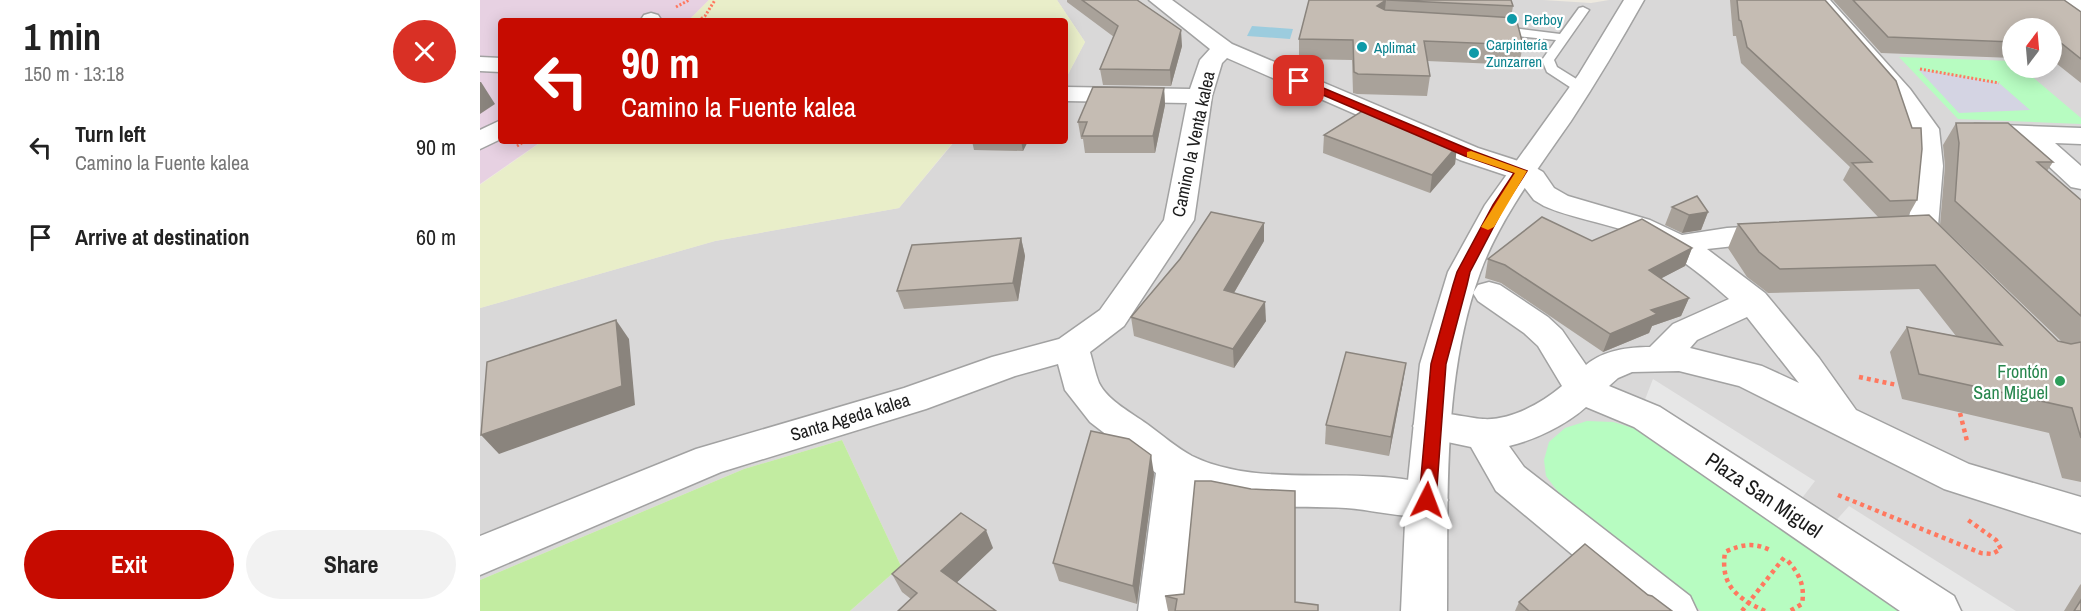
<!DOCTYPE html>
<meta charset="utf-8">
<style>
:root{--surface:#fff;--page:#f2f2f2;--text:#222;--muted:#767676;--accent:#c60b00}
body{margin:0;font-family:"Archivo Narrow",sans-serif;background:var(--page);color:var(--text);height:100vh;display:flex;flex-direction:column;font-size:22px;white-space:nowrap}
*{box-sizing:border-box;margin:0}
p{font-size:20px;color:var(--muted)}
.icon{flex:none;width:33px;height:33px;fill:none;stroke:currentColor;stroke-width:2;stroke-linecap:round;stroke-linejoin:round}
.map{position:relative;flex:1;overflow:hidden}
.panel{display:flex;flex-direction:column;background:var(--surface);width:480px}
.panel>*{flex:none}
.banner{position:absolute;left:18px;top:18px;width:570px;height:126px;border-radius:6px;box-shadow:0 3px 15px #0003;background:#c60b00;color:#fff;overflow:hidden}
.needle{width:39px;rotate:16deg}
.tools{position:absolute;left:1522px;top:18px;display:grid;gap:12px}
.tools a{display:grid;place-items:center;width:60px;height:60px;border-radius:50%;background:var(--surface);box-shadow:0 3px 15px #0003;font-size:30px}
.pin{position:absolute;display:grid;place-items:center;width:51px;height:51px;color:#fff;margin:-26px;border-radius:12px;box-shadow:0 3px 9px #0006}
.me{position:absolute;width:66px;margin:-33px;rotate:3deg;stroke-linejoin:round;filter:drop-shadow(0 0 4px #0008)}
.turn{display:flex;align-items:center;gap:21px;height:126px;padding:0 24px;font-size:27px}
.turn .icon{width:78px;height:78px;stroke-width:2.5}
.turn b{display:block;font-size:42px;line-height:51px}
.round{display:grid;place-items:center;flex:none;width:63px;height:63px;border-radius:32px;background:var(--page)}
.summary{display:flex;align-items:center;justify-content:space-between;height:102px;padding:0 24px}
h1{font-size:36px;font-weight:800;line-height:45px}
.action{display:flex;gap:12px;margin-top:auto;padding:12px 24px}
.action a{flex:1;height:69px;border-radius:36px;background:var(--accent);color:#fff;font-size:24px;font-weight:800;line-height:69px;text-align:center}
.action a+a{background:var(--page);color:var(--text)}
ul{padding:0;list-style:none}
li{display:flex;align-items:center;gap:18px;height:90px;padding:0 24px}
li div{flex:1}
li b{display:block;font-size:22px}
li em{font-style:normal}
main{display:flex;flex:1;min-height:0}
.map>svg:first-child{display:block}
.residential{fill:#d9d8d8;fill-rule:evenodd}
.industrial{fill:#e7d1e2}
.farmland{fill:#e9eec9}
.grass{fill:#c2eca1}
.park{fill:#b7fcc1}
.parking{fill:#e7e7e7}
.plaza{fill:#d4d4e3}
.water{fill:#9cccde}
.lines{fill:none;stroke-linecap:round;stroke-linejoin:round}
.service-casing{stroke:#a2a2a2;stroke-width:3}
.minor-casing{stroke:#a2a2a2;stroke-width:3}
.tertiary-casing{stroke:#a2a2a2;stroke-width:3}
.path-far1{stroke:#ff785f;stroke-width:3;stroke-dasharray:2 2;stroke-linecap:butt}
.path{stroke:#ff785f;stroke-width:4.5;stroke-dasharray:4 4;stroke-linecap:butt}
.service{fill:#fff;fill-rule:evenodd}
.minor{fill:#fff;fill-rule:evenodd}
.tertiary{fill:#fff;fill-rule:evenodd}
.wall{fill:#a9a29a}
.shaded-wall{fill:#8a847d}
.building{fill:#c5bcb3;stroke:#8a847d;stroke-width:1.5}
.route{fill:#c60b00;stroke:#810700;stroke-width:1.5}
.slow{fill:#f59e0b}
.culture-dot{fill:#0f9aa8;stroke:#fff;stroke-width:2}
.leisure-dot{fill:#2e9e5b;stroke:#fff;stroke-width:2}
.labels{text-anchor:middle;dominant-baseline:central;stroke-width:4.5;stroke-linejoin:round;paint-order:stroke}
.far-culture-label{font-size:15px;fill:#0d838f;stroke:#fff;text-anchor:start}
.street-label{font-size:18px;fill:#1b1b1b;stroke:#fff}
.leisure-label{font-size:18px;fill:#27864d;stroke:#fff;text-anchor:end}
.near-street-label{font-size:21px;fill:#1b1b1b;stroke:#fff}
</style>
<main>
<section class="panel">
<div class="summary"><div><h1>1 min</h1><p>150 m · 13:18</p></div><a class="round" style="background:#d93025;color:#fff"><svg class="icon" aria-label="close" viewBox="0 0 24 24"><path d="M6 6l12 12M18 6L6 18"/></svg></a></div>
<ul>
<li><svg class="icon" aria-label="left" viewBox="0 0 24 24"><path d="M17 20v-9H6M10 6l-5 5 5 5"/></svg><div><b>Turn left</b><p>Camino la Fuente kalea</p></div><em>90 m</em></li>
<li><svg class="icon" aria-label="arrive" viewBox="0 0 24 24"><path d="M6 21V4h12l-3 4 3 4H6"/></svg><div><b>Arrive at destination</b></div><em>60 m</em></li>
</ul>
<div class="action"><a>Exit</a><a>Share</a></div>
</section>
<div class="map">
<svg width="1601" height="611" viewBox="0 0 1601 611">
<rect width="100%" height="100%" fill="#ede9df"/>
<path class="residential" d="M577 0H1063L1111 3 1129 0H1601V611H370L421 566 362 440 264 469 0 580V308L235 241 419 208 475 141H585V80L605 42ZM1533 28H1572V68H1533Z"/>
<path class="industrial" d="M0 0H229L208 21H21V141H62L0 184Z"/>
<g class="farmland">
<path d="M229 0H577L605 42 585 80V21H208Z"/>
<path d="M63 141H474L419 208 235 241 0 308V185Z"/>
</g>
<path class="grass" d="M362 440 421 566 370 611H0V580L264 469Z"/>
<g class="park">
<path d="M1419 57 1533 61V68H1542L1601 118V124L1478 119Z"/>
<path d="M1107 421 1133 422 1160 430 1432 611H1221L1117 529 1085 501 1066 476 1064 460 1069 442 1085 428Z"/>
</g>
<g class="parking">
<path d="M1173 379 1335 481 1319 502 1164 402Z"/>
<path d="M1369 506 1536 611H1484L1352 525Z"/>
</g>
<path class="plaza" d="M1438 69 1519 83 1550 110 1479 113Z"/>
<path class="water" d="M772 26 813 29 810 39 767 36Z"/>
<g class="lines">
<g class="service-casing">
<path id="service" d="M1103 7 1109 10 1074 60 1077 67 1106 85 1108 88 1106 91H1096L1067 72 1062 60 1076 40 1017 34 1011 30 1017 26 1080 34 1099 8Z"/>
</g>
<g class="minor-casing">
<g id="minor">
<path d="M669 0H692L752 44 998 148 1051 165 1063 172 1074 188 1088 196 1170 220 1202 235 1247 228 1298 225 1309 228 1313 234 1309 240 1227 249 1285 293 1339 358 1376 410 1489 464 1601 497V533L1464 489 1259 386 1199 371 1152 372 1138 378 1129 386 1180 407 1474 596 1481 611H1420L1154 427 1106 407C1086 425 1055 440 1029 446L1044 467 1210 596 1217 611H1160L1016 491 991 447 939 436 933 426 939 416C960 409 980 417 1003 419 1030 421 1062 403 1082 386L1058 346 1044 333 998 301 993 293 998 285 1009 282 1020 285 1068 317 1082 330 1106 365C1124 350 1148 347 1170 347L1193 324 1249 299C1219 272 1187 247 1149 232 1121 222 1091 218 1064 206L1054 200 1041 183 1031 177 980 160 747 58 742 63 732 96 714 220 644 326 610 352C613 362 615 373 619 383 628 401 652 413 667 424 682 435 697 448 712 456 786 492 883 461 962 488L968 500 962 512C932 522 897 510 866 508 812 505 767 512 715 491L704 611H658L676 473 610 422 585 390 578 364 535 376 446 409 241 472 0 575V536L216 449 424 388 512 357 579 339 620 310 684 220 707 103 585 101V87L710 89 720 60 730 49ZM1267 317 1319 383 1282 366 1210 348 1217 340Z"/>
<path d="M1329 0H1350L1430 89 1459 129 1463 166 1458 226 1480 250 1476 257C1454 262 1440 245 1428 228L1435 166 1433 129 1412 99Z"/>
<path d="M1581 0H1601V13L1594 11Z"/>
<path d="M171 13 178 15 182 21H160L164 15Z"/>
<path d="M0 57 21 58V72L0 71Z"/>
<path d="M21 120V139L0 149V130Z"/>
<path d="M1495 124 1601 128V144L1575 143 1601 166V189L1591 187 1543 142 1486 137 1482 132 1486 127Z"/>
</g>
</g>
<g class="tertiary-casing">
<path id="tertiary" d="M1144 0H1164C1141 41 1117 81 1091 121 1059 167 1019 220 1000 273 962 377 968 502 967 611H921L926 500 940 364 968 272 1005 205 1099 74Z"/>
</g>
<g class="path-far1">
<path d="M196 7 209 0"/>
<path d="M218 21 225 16 235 0"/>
<path d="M1440 69 1519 83"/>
<path d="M37 146 45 141"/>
</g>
<g class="path">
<path d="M1379 377 1417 385"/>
<path d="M1480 413 1487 441"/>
<path d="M1358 495 1501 553 1512 554 1521 549 1516 540 1488 520"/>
<path d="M1308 561C1320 575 1325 586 1322 604L1310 611"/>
<path d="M1262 611 1306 555"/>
<path d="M1285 611C1257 598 1240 586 1245 552 1262 544 1275 542 1292 551"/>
</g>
<use href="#service" class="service"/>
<use href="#minor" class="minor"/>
<use href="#tertiary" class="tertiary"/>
</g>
<g class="wall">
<path d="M587 0H657L702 46 691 86 623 85 620 69 634 37 587 2Z"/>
<path d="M829 0H1031L1033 6 1031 18 1043 45 1039 65 947 61 950 76 947 96 877 94 873 93 872 60 819 59V39Z"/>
<path d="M1250 0H1345L1437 200 1428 216 1578 341 1582 342 1460 225 1465 166 1463 145 1476 123 1573 162 1567 171 1601 200V482L1582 478 1569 433 1422 399 1410 352 1427 327 1476 336 1439 289 1288 293 1267 277 1248 248 1258 224 1399 218 1363 180 1370 167 1261 63 1256 36H1253Z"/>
<path d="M1353 0H1584L1601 12V83L1572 60V28H1533V58L1401 53Z"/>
<path d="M684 88 685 105 675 153H605L603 139H601L598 122Z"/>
<path d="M844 135 977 146 975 164 950 193 843 153Z"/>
<path d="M492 141H548L543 151 494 150Z"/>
<path d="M1192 207 1228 212 1221 230 1202 233 1185 225Z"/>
<path d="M541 238 545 256 538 301 424 309 417 291Z"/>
<path d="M784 241 754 293 786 321 754 368 654 336 651 317Z"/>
<path d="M1112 241 1212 248 1205 266 1181 278 1209 298 1201 316 1172 326 1169 333 1123 352 1021 283 1005 278 1008 259Z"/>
<path d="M923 382 909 456 845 444 846 425Z"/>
<path d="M674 474 657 604 579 581 573 563Z"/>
<path d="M513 548 477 582 431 599 422 592 412 574Z"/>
<path d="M1601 584V611H1584L1600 585Z"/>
<path d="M704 594 815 602 838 611H688L685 596Z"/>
<path d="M1168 595 1192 611H1035L1039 602Z"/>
</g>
<g class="shaded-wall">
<path d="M906 0 904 19 897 6Z"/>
<path d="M701 30 702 46 691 86 690 70Z"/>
<path d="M0 82H1L15 104 0 114Z"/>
<path d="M684 88 685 105 675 153 673 136Z"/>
<path d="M541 141H548L543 151Z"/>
<path d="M977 146 975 164 950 193 952 175Z"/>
<path d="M1228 212 1221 230 1202 233 1209 215Z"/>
<path d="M784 223V241L745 308 744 290Z"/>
<path d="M541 238 545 256 538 301 533 283Z"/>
<path d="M1212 248 1205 266 1163 288 1169 270Z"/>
<path d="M1209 298 1201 316 1172 326 1169 333 1123 352 1130 334 1171 310Z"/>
<path d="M785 302 786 321 754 368 753 349Z"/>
<path d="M136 320 149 339 155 405 19 454 1 435Z"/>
<path d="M926 363 923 382 909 456 911 437Z"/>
<path d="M671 455 674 474 657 604 653 586Z"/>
<path d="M506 530 513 548 470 589 461 571Z"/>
</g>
<g class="building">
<path d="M602 0H657L701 30 690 70 620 69 638 26Z"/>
<path d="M829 0H906L897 6 905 10 1036 18 1043 45 944 41 950 76 878 74 874 72 873 40 819 39Z"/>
<path d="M907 0H1031L1033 6Z"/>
<path d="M1257 0H1345L1416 81 1432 128H1441L1442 149 1437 200 1410 201 1372 163 1392 162 1267 47 1261 21 1259 20Z"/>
<path d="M1373 0H1584L1601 12V59L1581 43H1572V28H1533V42L1408 37Z"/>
<path d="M613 87 684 88 673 136H602L607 122H598Z"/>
<path d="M887 108 977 146 952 175 844 135Z"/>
<path d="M1476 123H1528L1573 162H1557L1601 200V316L1475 201 1479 143Z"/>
<path d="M1217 196 1228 212 1209 215 1192 207Z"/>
<path d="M731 212 784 223 744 290 785 302 753 349 651 317 700 259Z"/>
<path d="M1449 215 1578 341 1591 344 1601 342V438L1592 408 1439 374 1427 327 1522 345 1455 265 1300 269 1279 252 1258 224Z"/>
<path d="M1062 217 1112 241 1162 219 1212 248 1169 270 1209 298 1171 310 1177 314 1130 334 1025 265 1008 259Z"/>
<path d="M541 238 533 283 417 291 432 245Z"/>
<path d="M136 320 142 386 1 435 7 362Z"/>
<path d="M866 352 926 363 911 437 846 425Z"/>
<path d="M611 431 649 439 671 455 653 586 573 563Z"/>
<path d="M715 481H731L771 489 815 491V602L838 605V611H695L697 599 685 596 704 594Z"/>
<path d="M481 513 506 530 461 571 516 611H418L437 593 412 574Z"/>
<path d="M1105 544 1168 595 1172 596 1192 611H1049L1039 602Z"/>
<path d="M1601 600V611H1594Z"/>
</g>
<path class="route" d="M815 79H822L993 151 1047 171 1025 205 990 272 987 285 966 364 956 500 953 505 947 507 941 505 939 500 951 364 973 285 977 272 1013 205 1034 173 985 156 815 83Z"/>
<path class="slow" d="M991 151 1047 171 1014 227 1008 230 1001 227 1035 173 987 157V152Z"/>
<g class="culture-dot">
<circle cx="1032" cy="19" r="6"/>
<circle cx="882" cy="47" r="6"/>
<circle cx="994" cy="53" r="6"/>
</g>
<circle class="leisure-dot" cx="1580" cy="381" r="6"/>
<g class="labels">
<g class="far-culture-label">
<text x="1044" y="19">Perboy</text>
<text x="1006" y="44">Carpintería<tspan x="1006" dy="17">Zunzarren</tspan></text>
<text x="894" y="47">Aplimat</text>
</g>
<g class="street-label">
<text transform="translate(713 144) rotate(-78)">Camino la Venta kalea</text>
<text transform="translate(370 417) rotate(-17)">Santa Ageda kalea</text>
</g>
<g class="leisure-label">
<text x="1568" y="371">Frontón<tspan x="1568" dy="21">San Miguel</tspan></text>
</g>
<g class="near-street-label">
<text transform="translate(1284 495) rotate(34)">Plaza San Miguel</text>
</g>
</g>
</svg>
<div class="tools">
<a><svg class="needle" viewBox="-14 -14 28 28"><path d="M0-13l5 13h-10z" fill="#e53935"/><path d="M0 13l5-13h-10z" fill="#767676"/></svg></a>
</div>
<div class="pin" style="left:819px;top:81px;background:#d93025"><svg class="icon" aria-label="arrive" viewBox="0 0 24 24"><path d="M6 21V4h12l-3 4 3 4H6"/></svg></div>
<svg class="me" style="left:947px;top:500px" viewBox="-20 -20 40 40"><path d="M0-17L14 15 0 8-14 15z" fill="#c60b00" stroke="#fff" stroke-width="4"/></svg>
<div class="banner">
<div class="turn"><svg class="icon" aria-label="left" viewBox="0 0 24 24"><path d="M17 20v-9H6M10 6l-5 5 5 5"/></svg><div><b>90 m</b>Camino la Fuente kalea</div></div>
</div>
</div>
</main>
